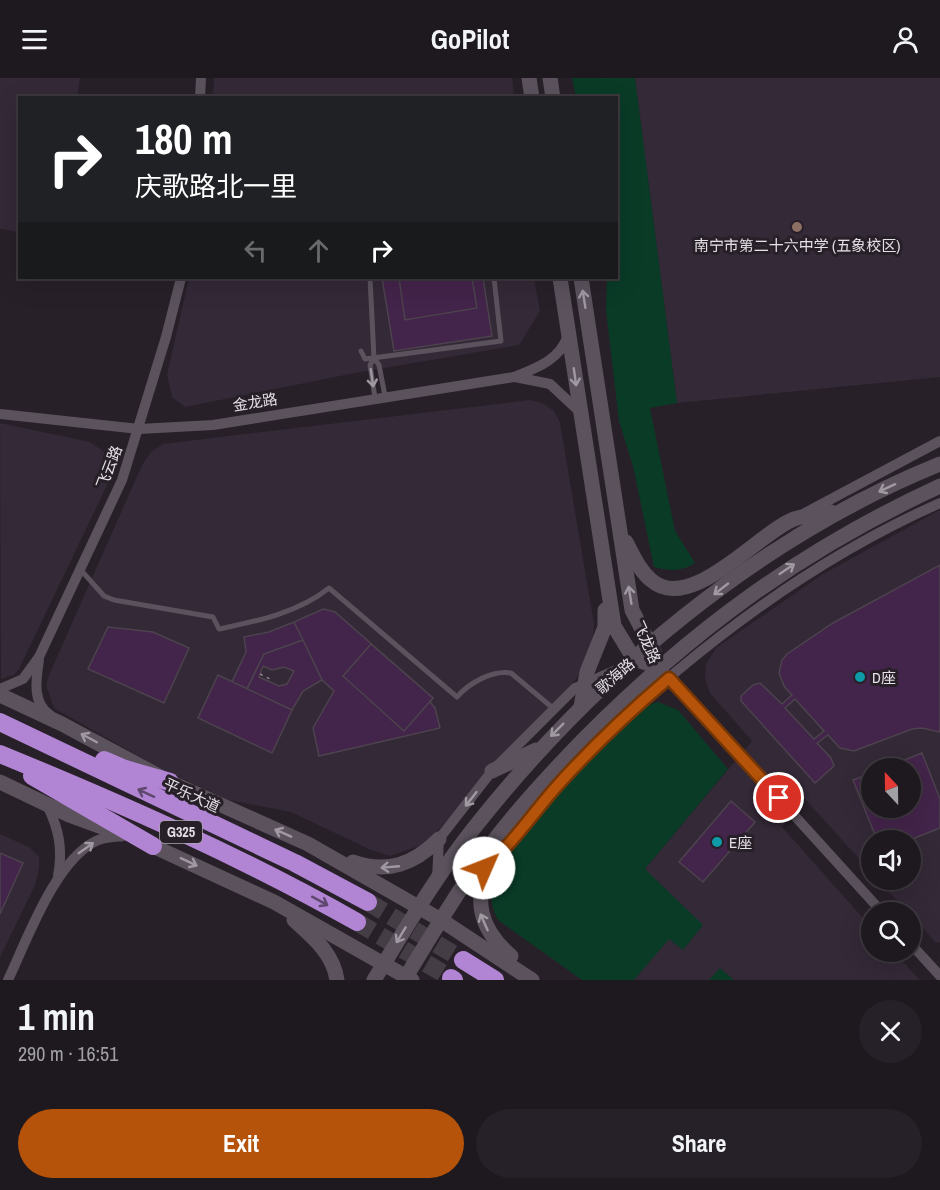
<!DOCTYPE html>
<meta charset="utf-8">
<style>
:root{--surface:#1e181f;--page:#262128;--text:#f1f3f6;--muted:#a1a0a4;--line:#3c373d;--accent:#b45309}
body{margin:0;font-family:"Archivo Narrow","Noto Sans SC",sans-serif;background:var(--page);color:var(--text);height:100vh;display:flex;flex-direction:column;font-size:22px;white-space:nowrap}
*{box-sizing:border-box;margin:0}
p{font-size:20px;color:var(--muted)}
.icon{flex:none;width:33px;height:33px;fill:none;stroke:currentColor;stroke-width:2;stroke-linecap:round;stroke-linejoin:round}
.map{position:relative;height:902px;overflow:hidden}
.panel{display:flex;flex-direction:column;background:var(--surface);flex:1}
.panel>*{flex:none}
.banner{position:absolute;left:18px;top:18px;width:600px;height:183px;border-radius:0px;box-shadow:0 6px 24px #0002,0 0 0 2px var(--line);background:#202124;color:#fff;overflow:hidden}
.needle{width:39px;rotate:338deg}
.tools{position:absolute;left:861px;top:680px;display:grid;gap:12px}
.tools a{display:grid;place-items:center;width:60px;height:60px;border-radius:50%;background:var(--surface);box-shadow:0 6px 24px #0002,0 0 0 2px var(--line);font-size:30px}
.pin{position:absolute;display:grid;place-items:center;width:51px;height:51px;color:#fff;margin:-26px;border:3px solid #fff;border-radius:50%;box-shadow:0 2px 6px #0007}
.me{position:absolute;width:66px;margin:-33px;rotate:46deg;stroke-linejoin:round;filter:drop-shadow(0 0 4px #0008)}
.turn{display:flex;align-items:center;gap:21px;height:126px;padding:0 18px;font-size:27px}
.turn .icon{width:78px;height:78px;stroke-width:2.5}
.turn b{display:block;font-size:42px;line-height:51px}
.lanes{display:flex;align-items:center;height:57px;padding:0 18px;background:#0003;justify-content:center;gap:30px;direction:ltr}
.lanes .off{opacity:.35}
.round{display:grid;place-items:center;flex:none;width:63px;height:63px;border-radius:32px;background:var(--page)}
.headline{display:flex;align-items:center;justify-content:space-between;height:102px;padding:0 18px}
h1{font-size:36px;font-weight:700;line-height:45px}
.button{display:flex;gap:12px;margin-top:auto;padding:12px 18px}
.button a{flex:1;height:69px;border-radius:36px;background:var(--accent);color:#fff;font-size:24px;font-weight:700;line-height:69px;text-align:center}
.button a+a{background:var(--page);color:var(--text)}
header{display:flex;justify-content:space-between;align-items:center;height:78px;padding:0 18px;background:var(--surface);font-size:27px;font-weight:700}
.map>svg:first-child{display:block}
.built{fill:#342937;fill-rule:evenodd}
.green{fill:#093b27}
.building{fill:#43244a;stroke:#4c434d;stroke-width:1.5;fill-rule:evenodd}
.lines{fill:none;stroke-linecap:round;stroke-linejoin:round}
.highway-tunnel{stroke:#443d45;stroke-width:18;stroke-dasharray:18 9;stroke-linecap:butt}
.path{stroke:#908991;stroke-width:1.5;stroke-dasharray:3 4.5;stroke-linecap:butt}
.lane{stroke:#5b525d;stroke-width:5}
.street{stroke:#5b525d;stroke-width:10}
.secondary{stroke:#5b525d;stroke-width:15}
.highway{stroke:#b184d4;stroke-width:18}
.oneway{stroke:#a099a2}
.oneway2{stroke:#5f486d}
.route-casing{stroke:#753606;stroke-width:15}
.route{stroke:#b45309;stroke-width:10}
.education-dot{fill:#8d6e63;stroke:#282029;stroke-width:2}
.culture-dot{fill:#0f9aa8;stroke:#282029;stroke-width:2}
.labels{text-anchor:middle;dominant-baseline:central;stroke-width:6;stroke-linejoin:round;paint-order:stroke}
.shield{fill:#282029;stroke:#aca6ad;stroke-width:1.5}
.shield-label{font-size:14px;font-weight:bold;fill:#e5e0e6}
.poi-label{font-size:15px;fill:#e5e0e6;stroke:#282029;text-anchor:start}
.street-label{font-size:15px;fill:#e5e0e6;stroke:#282029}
</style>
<header><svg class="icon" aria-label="menu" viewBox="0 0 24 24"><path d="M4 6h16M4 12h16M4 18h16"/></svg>GoPilot<svg class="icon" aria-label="person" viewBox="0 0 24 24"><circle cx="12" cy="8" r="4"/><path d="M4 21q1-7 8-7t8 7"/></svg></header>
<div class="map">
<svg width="940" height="902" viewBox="0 0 940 902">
<rect width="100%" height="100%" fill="#282029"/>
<g class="built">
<path d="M0 0H80L77 19 20 20 19 154 0 151Z"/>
<path d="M214 0H512L514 19H213Z"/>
<path d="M635 0H940V299L677 325Z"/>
<path d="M189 200H534L540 233 519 267 355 295 185 329 172 319 167 297Z"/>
<path d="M530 322 542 325 554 333 560 345 594 546 592 569 586 587 575 602 427 765 390 778 371 772 291 734 229 722 161 691 54 630 46 607 50 595 142 387 151 374 163 366Z"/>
<path d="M0 345 90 364 103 373 110 393 107 407 19 591 14 597 1 601Z"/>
<path d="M940 432V864L936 865 911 837 910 834H907L878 801H910V762H872L871 794 805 721 782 749 871 849 872 873H893L920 902H634L669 860 645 791 752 663 710 615 705 600 706 586 716 570 823 496ZM872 690H910V729H872Z"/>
<path d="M0 756 29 769 39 779V790L35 807 0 879Z"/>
</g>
<g class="green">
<path d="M572 0H635L677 325 650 330 675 453 695 485C681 494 670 493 654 489L633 388 619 343 606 232 607 200H616V20L576 19Z"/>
<path d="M658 624 678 632 728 691 645 791 703 847 683 872 669 861 634 902H582L498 842C488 823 489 806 498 787 525 753 622 630 658 624Z"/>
<path d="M720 890 734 902H709Z"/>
</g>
<g class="building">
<path d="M382 200H483L492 258 394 273Z"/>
<path d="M399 200H472L477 230 405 242Z"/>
<path d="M940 487V654L922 650 912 651 854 673 840 670 828 657 817 665 831 680 834 688 815 705 741 623V618L753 607 760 605 782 626 792 617 784 608 779 595 782 582 787 576 833 545ZM795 621 824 653 814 661 785 630Z"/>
<path d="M323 531 335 534 433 620 430 624 435 630 440 650 319 678 313 650 334 613 322 602 294 544Z"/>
<path d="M294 544 303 562 264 576 247 611 232 604 246 574 244 559 269 554Z"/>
<path d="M108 549 153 554 189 570 164 625 88 591Z"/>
<path d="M303 562 322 602 303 613 292 632 247 611 264 576ZM263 588 272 592 284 589 294 593 287 606 279 608 259 599Z"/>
<path d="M371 566 433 620 404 653 343 598Z"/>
<path d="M218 597 292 632 272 675 198 640Z"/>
<path d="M922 675 940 721V750L910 762H877L853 702 872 695V729H910V690H884Z"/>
<path d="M731 723 755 744 703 804 679 784Z"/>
<path d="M0 775 23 785 0 836Z"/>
</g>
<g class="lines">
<g class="highway-tunnel">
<path d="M368 824 463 882"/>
<path d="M357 844 451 900"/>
</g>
<path class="path" d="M260 596 272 602"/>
<g class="lane">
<path d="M370 200 374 280 370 287 375 320"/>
<path d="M361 273 365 281 501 263 494 200"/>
<path d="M374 280 379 287 385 318"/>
<path d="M80 491 104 518 114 522 213 539 219 551C257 543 298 535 329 510L457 619C469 605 492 592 511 595L554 631"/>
</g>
<g class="street">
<path d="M200 20 201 0"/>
<path d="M515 299 550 306 580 334"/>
<path d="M0 336 139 351 213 347 514 299C537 290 560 282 568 257"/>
<path d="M805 435 940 363"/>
<path d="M39 582C36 601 32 625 50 637"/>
<path d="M665 595 882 834"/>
<path d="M0 611 23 601 39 579 122 402 166 259 181 200"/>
<path d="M47 727C59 751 63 771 58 798"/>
<path d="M484 790C505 773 521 750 538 730 564 700 590 670 618 643 637 625 658 610 677 593 758 525 843 468 940 425"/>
<path d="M437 801 439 761 492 693 575 610 618 591"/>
<path d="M910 865 940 898"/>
<path d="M8 902C27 862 55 783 96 763 104 759 113 759 123 758"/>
</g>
<g class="secondary">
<path d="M529 0 532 20"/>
<path d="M550 0 553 20"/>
<path d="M560 200 614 548 634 581 661 590"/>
<path d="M581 200 632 532 655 576"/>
<path d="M626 464C633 477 639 492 651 502 690 537 758 455 794 441 805 437 819 437 831 434"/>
<path d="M0 617 62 646 170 704 308 766 441 842 532 902"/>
<path d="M581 629 587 594 605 549V532"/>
<path d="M492 693 536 672"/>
<path d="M0 704 69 737 121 756"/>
<path d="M144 764 274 824 412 902"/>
<path d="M486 781C476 823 477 849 511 878"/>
<path d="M353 784C388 796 414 786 439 761"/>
<path d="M294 842C313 859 333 875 337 902"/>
<path d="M374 902C406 850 436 798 474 750 595 597 757 460 940 386"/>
<path d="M404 902C431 858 457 814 487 772 515 733 550 696 583 662 691 553 801 472 940 408"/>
</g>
<g class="highway">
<path d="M0 644 295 785 368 824"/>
<path d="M0 676C122 726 242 779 357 844"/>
<path d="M104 682 125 691 170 704"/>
<path d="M32 698 153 768"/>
<path d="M463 882 495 902"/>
<path d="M451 900 454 902"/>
</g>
</g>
<defs><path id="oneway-shaft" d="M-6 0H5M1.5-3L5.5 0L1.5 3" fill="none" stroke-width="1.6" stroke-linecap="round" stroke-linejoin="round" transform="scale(1.5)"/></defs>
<g class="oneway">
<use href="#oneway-shaft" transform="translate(584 221) rotate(-99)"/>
<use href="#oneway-shaft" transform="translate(575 299) rotate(82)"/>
<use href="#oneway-shaft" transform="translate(372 300) rotate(82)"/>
<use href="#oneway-shaft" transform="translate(887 410) rotate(155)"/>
<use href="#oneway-shaft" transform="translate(787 491) rotate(-34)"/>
<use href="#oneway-shaft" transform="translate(721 511) rotate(142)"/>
<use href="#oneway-shaft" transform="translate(630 517) rotate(-99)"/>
<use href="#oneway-shaft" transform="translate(557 652) rotate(135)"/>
<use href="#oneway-shaft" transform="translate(89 660) rotate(-152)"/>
<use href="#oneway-shaft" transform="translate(471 721) rotate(128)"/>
<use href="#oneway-shaft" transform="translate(283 755) rotate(-156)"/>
<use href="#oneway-shaft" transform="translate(86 770) rotate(-35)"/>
<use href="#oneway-shaft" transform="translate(189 784) rotate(25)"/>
<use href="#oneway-shaft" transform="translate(390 789) rotate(175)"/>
<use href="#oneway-shaft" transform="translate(484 844) rotate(-114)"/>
<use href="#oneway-shaft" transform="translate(401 857) rotate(121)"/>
</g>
<g class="oneway2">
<use href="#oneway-shaft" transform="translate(146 715) rotate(-155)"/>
<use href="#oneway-shaft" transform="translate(320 823) rotate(29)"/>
</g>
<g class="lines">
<g class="route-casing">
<path id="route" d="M484 790C512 767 533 735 557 708 592 669 629 634 669 600L779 720"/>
</g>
<use href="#route" class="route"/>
</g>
<circle class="education-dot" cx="797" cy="149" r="6"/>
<g class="culture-dot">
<circle cx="860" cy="599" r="6"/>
<circle cx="717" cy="764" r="6"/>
</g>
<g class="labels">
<rect class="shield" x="160" y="743" width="42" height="22" rx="4.5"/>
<g class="shield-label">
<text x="181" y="754">G325</text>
</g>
<g class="poi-label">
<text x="797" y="167" text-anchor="middle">南宁市第二十六中学 (五象校区)</text>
<text x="872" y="599">D座</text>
<text x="729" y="764">E座</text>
</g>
<g class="street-label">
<text transform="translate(255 324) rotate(-9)">金龙路</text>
<text transform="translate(109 389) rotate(-69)">飞云路</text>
<text transform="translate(647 564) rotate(66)">飞龙路</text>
<text transform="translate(615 598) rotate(-41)">歌海路</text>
<text transform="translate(192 717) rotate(25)">平乐大道</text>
</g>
</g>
</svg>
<div class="tools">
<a><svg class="needle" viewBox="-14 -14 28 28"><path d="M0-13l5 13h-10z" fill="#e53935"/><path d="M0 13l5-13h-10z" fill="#a1a0a4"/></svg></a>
<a><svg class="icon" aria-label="sound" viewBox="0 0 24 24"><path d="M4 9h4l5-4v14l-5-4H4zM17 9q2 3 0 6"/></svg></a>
<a><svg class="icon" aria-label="search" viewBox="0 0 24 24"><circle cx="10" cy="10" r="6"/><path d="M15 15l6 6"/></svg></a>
</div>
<div class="pin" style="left:779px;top:720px;background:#d93025"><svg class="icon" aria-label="arrive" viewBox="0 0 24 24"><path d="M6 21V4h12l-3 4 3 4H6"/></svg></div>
<svg class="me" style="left:484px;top:790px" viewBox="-20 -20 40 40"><circle r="19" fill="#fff"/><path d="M0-13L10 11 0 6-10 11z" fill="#b45309"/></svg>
<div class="banner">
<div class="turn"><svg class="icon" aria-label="right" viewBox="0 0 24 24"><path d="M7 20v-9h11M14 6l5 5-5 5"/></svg><div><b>180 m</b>庆歌路北一里</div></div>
<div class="lanes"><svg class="icon off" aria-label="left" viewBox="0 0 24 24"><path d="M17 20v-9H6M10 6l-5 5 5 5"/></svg><svg class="icon off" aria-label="ahead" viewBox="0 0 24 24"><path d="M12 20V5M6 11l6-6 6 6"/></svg><svg class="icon" aria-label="right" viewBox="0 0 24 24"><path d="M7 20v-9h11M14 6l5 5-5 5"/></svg></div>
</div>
</div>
<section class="panel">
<div class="headline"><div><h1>1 min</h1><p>290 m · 16:51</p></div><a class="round"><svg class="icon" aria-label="close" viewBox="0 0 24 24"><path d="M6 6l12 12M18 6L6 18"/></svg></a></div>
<div class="button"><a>Exit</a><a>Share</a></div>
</section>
